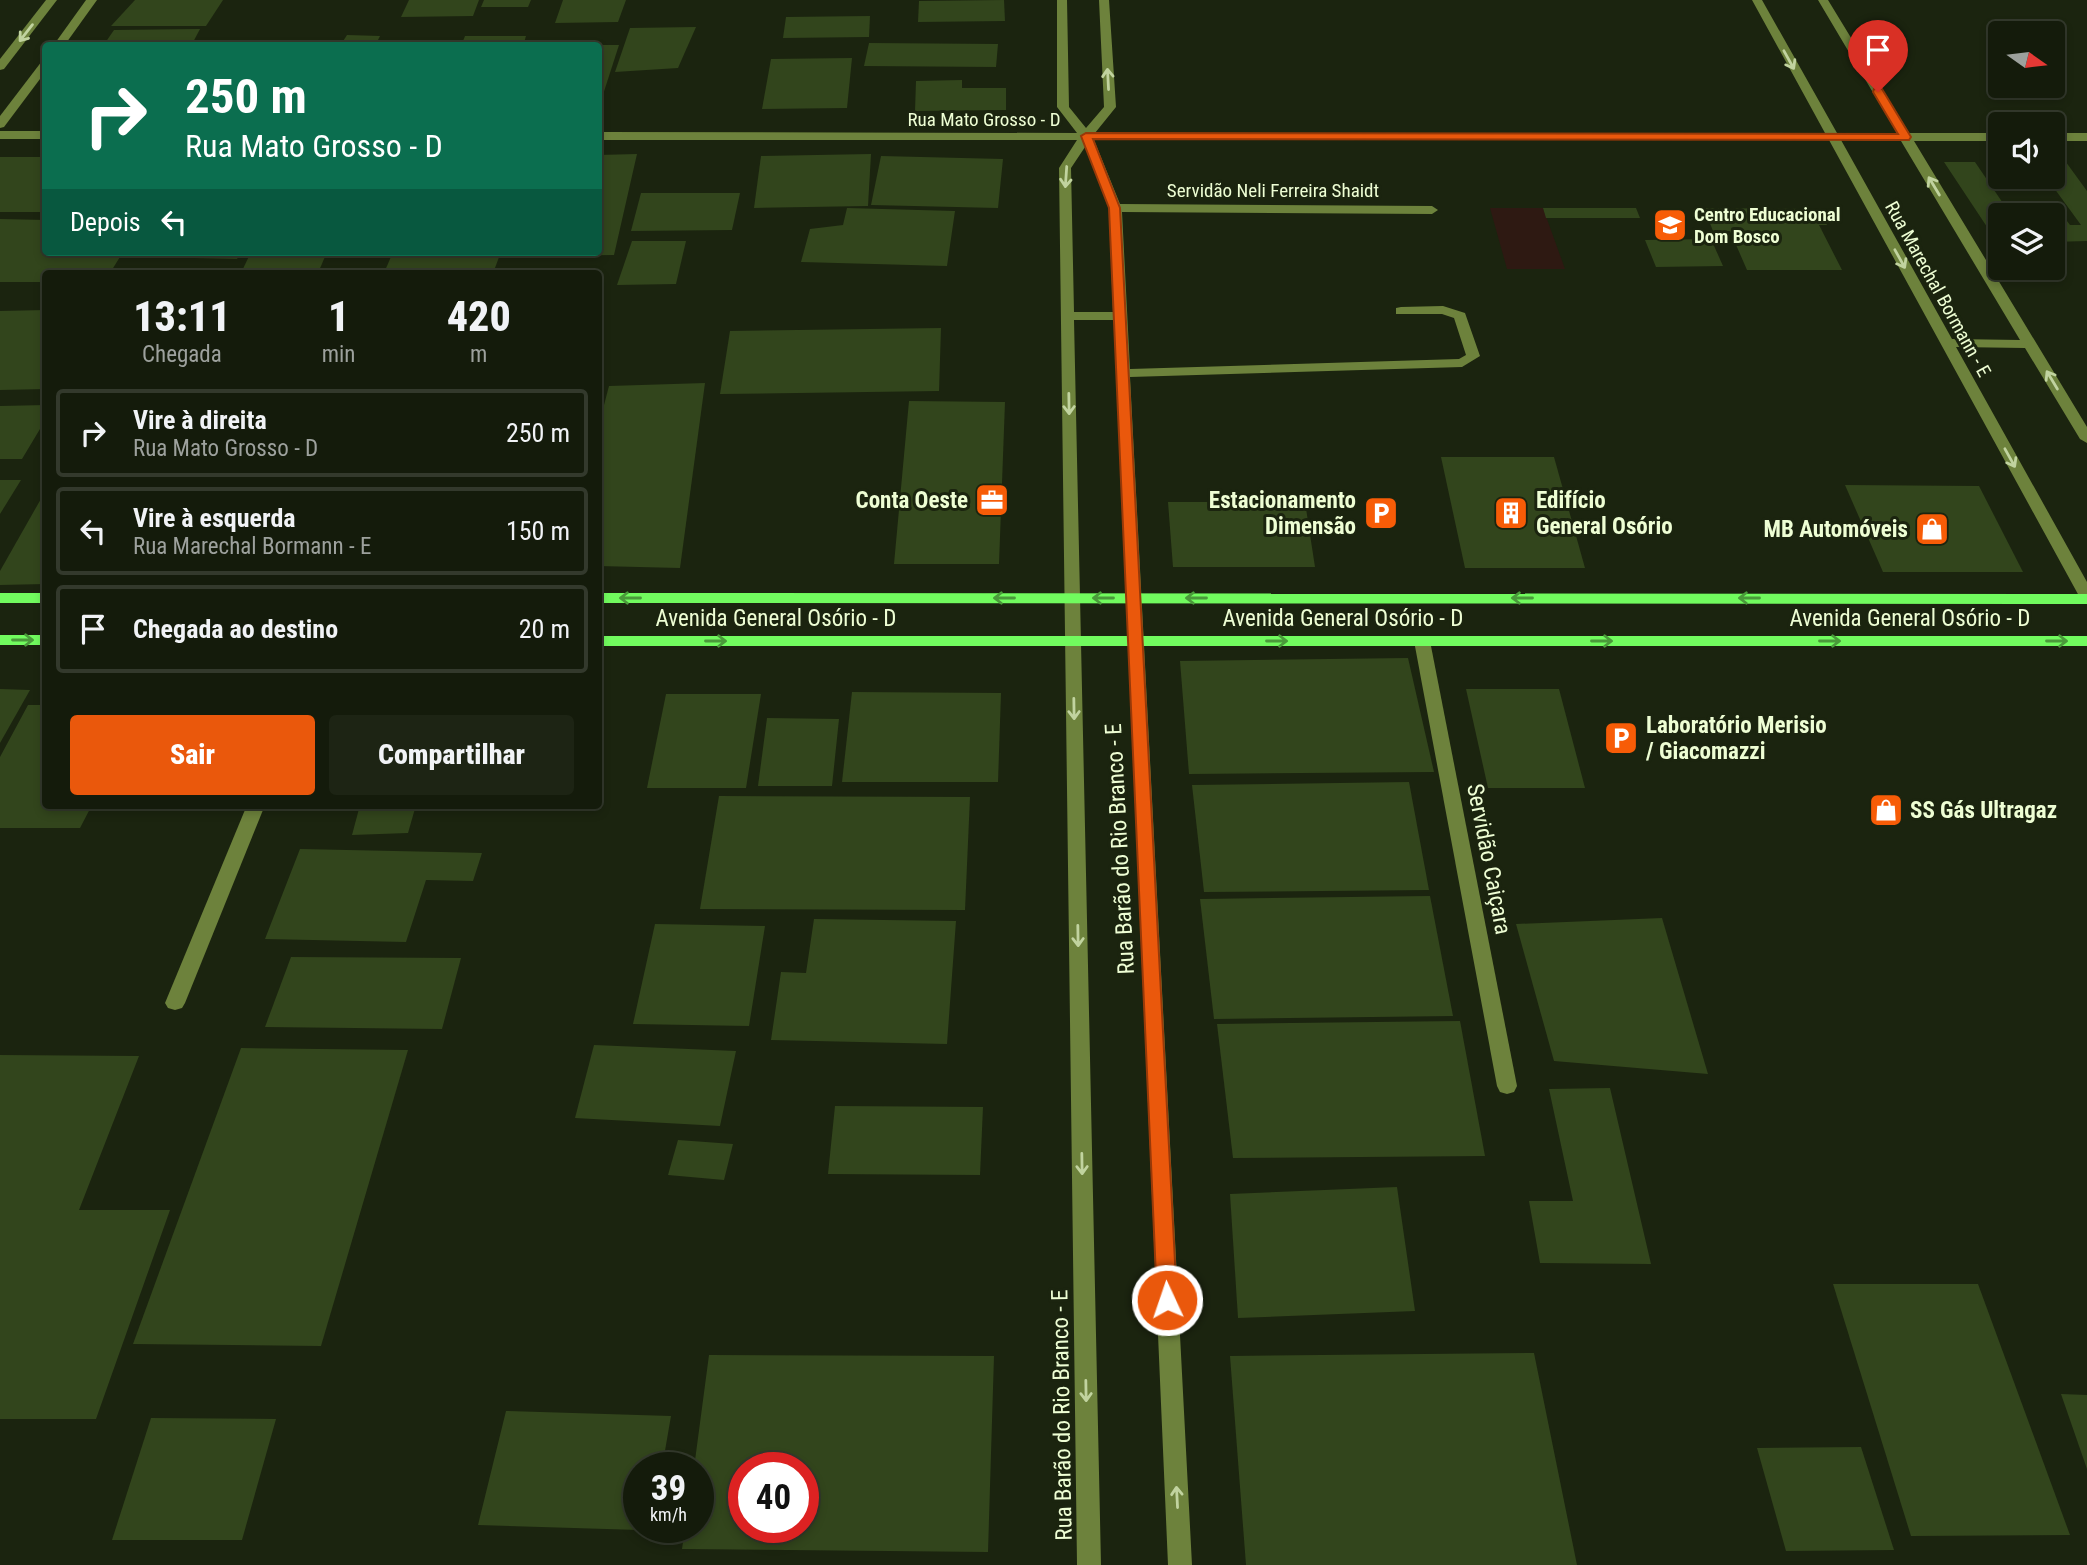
<!DOCTYPE html>
<html lang="pt">
<meta charset="utf-8">
<style>
:root{--surface:#141b0b;--page:#1d2414;--text:#f1f3f6;--muted:#9da19d;--line:#33392c;--accent:#ea580c}
body{margin:0;font-family:"Roboto Condensed",sans-serif;background:var(--page);color:var(--text);height:100vh;display:flex;flex-direction:column;font-size:26px;white-space:nowrap}
*{box-sizing:border-box;margin:0}
p{font-size:23px;color:var(--muted)}
.icon{flex:none;width:38px;height:38px;fill:none;stroke:currentColor;stroke-width:2;stroke-linecap:round;stroke-linejoin:round}
.map{position:relative;flex:1;overflow:hidden}
.sheet{position:absolute;left:42px;top:270px;width:560px;height:539px;display:flex;flex-direction:column;background:var(--surface);border-radius:7px;box-shadow:0 4px 10px #0003,0 0 0 2px var(--line)}
.sheet>*{flex:none}
.guide{position:absolute;left:42px;top:42px;width:560px;height:214px;border-radius:7px;box-shadow:0 4px 10px #0003,0 0 0 2px var(--line);background:#0b6e4f;color:#fff;overflow:hidden}
.needle{width:46px;rotate:104deg}
.fabs{position:absolute;left:1988px;top:21px;display:grid;gap:14px}
.fabs a{display:grid;place-items:center;width:77px;height:77px;border-radius:7px;background:var(--surface);box-shadow:0 4px 10px #0003,0 0 0 2px var(--line);font-size:35px}
.speed{position:absolute;left:623px;top:1452px;display:flex;gap:14px;font-size:35px;font-weight:700;text-align:center}
.speed>*{display:grid;place-content:center;width:91px;height:91px;border-radius:50%;background:var(--surface);box-shadow:0 4px 10px #0003,0 0 0 2px var(--line);line-height:1}
.speed small{font-size:18px;font-weight:400}
.speed .limit{border:10px solid #d22;background:#fff;color:#111}
.pin{position:absolute;display:grid;place-items:center;width:60px;height:60px;color:#fff;margin:-72px -30px;border-radius:50% 50% 50% 0;rotate:-45deg;box-shadow:0 0 7px #0007}
.pin .icon{rotate:45deg}
.me{position:absolute;width:77px;margin:-38px;rotate:357deg;stroke-linejoin:round;filter:drop-shadow(0 0 5px #0008)}
.turn{display:flex;align-items:center;gap:24px;height:147px;padding:0 28px;font-size:32px}
.turn .icon{width:91px;height:91px;stroke-width:2.5}
.turn b{display:block;font-size:49px;line-height:60px}
.then{display:flex;align-items:center;height:66px;padding:0 28px;background:#0003;gap:14px;font-size:26px}
.eta{display:flex;justify-content:space-evenly;align-items:center;height:119px;text-align:center}
.eta b{font-size:42px;font-weight:800;line-height:49px}
.action{display:flex;gap:14px;margin-top:auto;padding:14px 28px}
.action a{flex:1;height:80px;border-radius:7px;background:var(--accent);color:#fff;font-size:28px;font-weight:800;line-height:80px;text-align:center}
.action a+a{background:var(--page);color:var(--text)}
ul{padding:0;list-style:none}
li{display:flex;align-items:center;gap:21px;height:88px;margin:0 14px 10px;padding:0 14px;border:4px solid var(--line);border-radius:7px}
li div{flex:1}
li b{display:block;font-size:26px}
li em{font-style:normal}
.map>svg:first-child{display:block}
.green{fill:#2e1912}
.building{fill:#32451c;fill-rule:evenodd}
.lines{fill:none;stroke-linecap:round;stroke-linejoin:round}
.minor{fill:#6d823c;fill-rule:evenodd}
.major{fill:#71fb5e;fill-rule:evenodd}
.oneway{stroke:#c1d39f}
.oneway2{stroke:#4a9a3a}
.route{fill:#ea580c;stroke:#983908;stroke-width:2}
.labels{text-anchor:middle;dominant-baseline:central;stroke-width:6;stroke-linejoin:round;paint-order:stroke}
.far-street-label{font-size:19px;fill:#eefed4;stroke:#1b240f}
.far-poi-label{font-size:19px;font-weight:bold;fill:#eefed4;stroke:#1b240f;text-anchor:start}
.poi-label{font-size:23px;font-weight:bold;fill:#eefed4;stroke:#1b240f;text-anchor:end}
.street-label{font-size:23px;fill:#eefed4;stroke:#1b240f}
</style>
<div class="map">
<svg width="2087" height="1565" viewBox="0 0 2087 1565">
<rect width="100%" height="100%" fill="#1b240f"/>
<path class="green" d="M1490 208H1543L1565 269H1507Z"/>
<g class="building">
<path d="M135 0H223L206 26H111Z"/>
<path d="M409 0H479L473 16 401 17Z"/>
<path d="M484 0H531L528 7H481Z"/>
<path d="M563 0H626L618 22 555 23Z"/>
<path d="M1004 0 1005 21 918 22 919 1Z"/>
<path d="M870 16 869 37 783 38 786 17Z"/>
<path d="M696 27 678 68 615 72 630 28Z"/>
<path d="M200 29 191 46H103L114 30Z"/>
<path d="M347 35 380 36 375 46H340Z"/>
<path d="M465 36H526L523 46H461Z"/>
<path d="M869 43 998 44 996 67 864 66Z"/>
<path d="M598 45H619L599 107H598Z"/>
<path d="M852 58 847 108 762 109 771 59Z"/>
<path d="M962 80V88H1006V110L915 111 916 81Z"/>
<path d="M637 154 614 255 539 256 540 252H598V155Z"/>
<path d="M871 154 868 206 754 208 761 156Z"/>
<path d="M881 156 1003 159 998 208 871 205Z"/>
<rect x="0" y="157" width="46" height="55"/>
<path d="M2053 158H2063L2087 191V241L2053 242V213H2061L2070 225H2081L2046 177H2053Z"/>
<path d="M1944 162H1975L2011 215H2000V242H1997Z"/>
<path d="M641 193H740L732 230 631 231Z"/>
<path d="M847 208 955 211 947 266 801 262 810 229 843 225Z"/>
<path d="M1543 208H1636L1640 218H1546Z"/>
<path d="M1704 208 1819 209 1827 225H1819L1842 270H1747L1730 231H1713Z"/>
<path d="M0 219 46 220V252H123L110 273H46V282H0Z"/>
<path d="M1711 239 1723 266 1656 267 1645 240Z"/>
<path d="M632 241H686L676 284 617 285Z"/>
<path d="M153 252H242L237 259 150 257Z"/>
<path d="M251 252H327L318 273H241Z"/>
<path d="M393 252H501L493 273H384Z"/>
<path d="M46 310V389L0 390V311Z"/>
<path d="M941 328 939 391 720 394 730 331Z"/>
<path d="M705 383 680 568 598 566V428L609 386Z"/>
<path d="M909 401 1005 402 999 564H894Z"/>
<path d="M46 405V419L22 459H0V406Z"/>
<path d="M1441 457H1554L1585 568H1465Z"/>
<path d="M0 480H21L0 514Z"/>
<path d="M1845 485 1979 486 2023 572H1883Z"/>
<path d="M46 490V584L0 585V571Z"/>
<path d="M1168 502H1305L1315 567H1173Z"/>
<path d="M1408 658 1434 772 1189 774 1180 661Z"/>
<path d="M0 689 30 690 0 743Z"/>
<path d="M1466 689H1559L1585 788H1488Z"/>
<path d="M852 692 1001 693 998 782H842Z"/>
<path d="M666 694H761L746 788H647Z"/>
<path d="M28 705H46V805H92L80 828H0V757Z"/>
<path d="M767 718 839 719 832 786H758Z"/>
<path d="M1409 782 1429 890 1204 892 1192 785Z"/>
<path d="M719 796 970 797 965 910 700 909Z"/>
<path d="M360 805H416L408 833 352 835Z"/>
<path d="M300 849 442 852 482 853 473 881 426 880 406 942 265 939Z"/>
<path d="M1430 896 1453 1016 1214 1019 1200 899Z"/>
<path d="M1662 918 1708 1074 1554 1061 1516 924Z"/>
<path d="M814 919 956 921 947 1044 771 1040 781 972 806 973Z"/>
<path d="M655 924 765 926 749 1026 633 1024Z"/>
<path d="M291 957 461 958 442 1029 265 1027Z"/>
<path d="M1460 1021 1485 1156 1233 1158 1217 1024Z"/>
<path d="M594 1045 736 1051 720 1126 575 1118Z"/>
<path d="M241 1048 408 1050 321 1346 133 1344Z"/>
<path d="M0 1055 139 1056 79 1210H170L96 1419H0Z"/>
<path d="M1610 1088 1651 1264 1540 1263 1529 1201H1573L1549 1089Z"/>
<path d="M835 1106 983 1107 980 1175 828 1174Z"/>
<path d="M678 1140 733 1144 724 1180 668 1175Z"/>
<path d="M1397 1187 1415 1311 1238 1318 1230 1194Z"/>
<path d="M1833 1284H1978L2070 1535 1911 1536Z"/>
<path d="M1534 1353 1577 1565H1246L1230 1356Z"/>
<path d="M709 1355 994 1356 988 1552 682 1549 685 1528H698V1468H694ZM744 1468H803V1528H744Z"/>
<path d="M2061 1394 2087 1395V1469Z"/>
<path d="M506 1411 671 1416 662 1468H639V1530L478 1525Z"/>
<path d="M151 1418 276 1419 242 1540H112Z"/>
<path d="M1861 1447 1894 1550 1786 1551 1757 1448Z"/>
</g>
<g class="lines">
<g class="minor">
<path d="M46 0H57L4 69 0 70V59Z"/>
<path d="M86 0H97L64 46H53Z"/>
<path d="M1057 0H1067L1069 107 1086 128 1104 107 1099 0H1109L1116 107 1095 133H1825L1752 0H1762L1837 133H1897L1818 0H1828L1909 133H2000V141H1914L2087 427V443L2080 439 2025 348 1956 347 2087 582V601L2079 596 1829 140H1094L1120 204 1432 206 1438 210 1432 214 1122 212 1130 369 1459 359 1466 355 1454 318 1442 314H1396V308L1401 307 1443 306 1465 313 1480 356 1462 367 1130 377 1192 1565H1168L1114 320H1074L1101 1565H1077L1059 168 1077 140H598V132L1077 133 1057 107ZM1841 140 1901 141 2020 340 1952 339ZM1085 147 1109 208 1113 312H1074L1071 168Z"/>
<path d="M46 60V71L4 127 0 128V116L42 61Z"/>
<rect x="0" y="131" width="46" height="8"/>
<rect x="2053" y="133" width="34" height="8"/>
<path d="M1422 636 1430 641 1517 1086 1514 1092 1507 1094 1500 1092 1497 1086 1414 641Z"/>
<path d="M247 805H265L185 1003 182 1008 175 1010 168 1008 165 1003Z"/>
</g>
<g class="major">
<rect x="0" y="593" width="46" height="10"/>
<path d="M598 593 2087 594V604L598 603Z"/>
<rect x="0" y="635" width="46" height="10"/>
<rect x="598" y="636" width="1489" height="10"/>
</g>
</g>
<defs><path id="oneway-shaft" d="M-6 0H5M1.5-3L5.5 0L1.5 3" fill="none" stroke-width="1.6" stroke-linecap="round" stroke-linejoin="round" transform="scale(1.75)"/></defs>
<g class="oneway">
<use href="#oneway-shaft" transform="translate(26 33) rotate(128)"/>
<use href="#oneway-shaft" transform="translate(1789 60) rotate(61)"/>
<use href="#oneway-shaft" transform="translate(1108 79) rotate(-93)"/>
<use href="#oneway-shaft" transform="translate(1066 177) rotate(94)"/>
<use href="#oneway-shaft" transform="translate(1934 186) rotate(-121)"/>
<use href="#oneway-shaft" transform="translate(1900 259) rotate(61)"/>
<use href="#oneway-shaft" transform="translate(2052 380) rotate(-121)"/>
<use href="#oneway-shaft" transform="translate(1069 404) rotate(89)"/>
<use href="#oneway-shaft" transform="translate(2010 458) rotate(61)"/>
<use href="#oneway-shaft" transform="translate(1074 709) rotate(89)"/>
<use href="#oneway-shaft" transform="translate(1078 936) rotate(89)"/>
<use href="#oneway-shaft" transform="translate(1082 1164) rotate(89)"/>
<use href="#oneway-shaft" transform="translate(1086 1391) rotate(89)"/>
<use href="#oneway-shaft" transform="translate(1177 1497) rotate(-93)"/>
</g>
<g class="oneway2">
<use href="#oneway-shaft" transform="translate(630 598) rotate(-180)"/>
<use href="#oneway-shaft" transform="translate(1004 598) rotate(-180)"/>
<use href="#oneway-shaft" transform="translate(1103 598) rotate(-180)"/>
<use href="#oneway-shaft" transform="translate(1196 598) rotate(-180)"/>
<use href="#oneway-shaft" transform="translate(1522 598) rotate(-180)"/>
<use href="#oneway-shaft" transform="translate(1749 598) rotate(-180)"/>
<use href="#oneway-shaft" transform="translate(23 640)"/>
<use href="#oneway-shaft" transform="translate(716 641)"/>
<use href="#oneway-shaft" transform="translate(1277 641)"/>
<use href="#oneway-shaft" transform="translate(1602 641)"/>
<use href="#oneway-shaft" transform="translate(1830 641)"/>
<use href="#oneway-shaft" transform="translate(2057 641)"/>
</g>
<path class="route" d="M1874 89H1882L1911 137 1909 140 1093 139 1120 208 1177 1300 1174 1307 1167 1309 1160 1307 1157 1300 1109 208 1081 136 1086 133 1898 134 1873 92Z"/>
<defs>
<g id="school-square" transform="scale(1.75)"><rect x="-9" y="-9" width="18" height="18" rx="4" fill="#f75c07" stroke="#1b240f"/><path d="M0-5L7-2L0 1L-7-2ZM-4 1L0 2.5L4 1V4Q0 6-4 4Z" fill="#fff"/></g>
<g id="office-square" transform="scale(1.75)"><rect x="-9" y="-9" width="18" height="18" rx="4" fill="#f75c07" stroke="#1b240f"/><path d="M-6-3h4V-5.5h4V-3h4V5H-6ZM-1-4.5V-3h2v-1.5ZM-6 0V1H6V0Z" fill="#fff"/></g>
<g id="parking-square" transform="scale(1.75)"><rect x="-9" y="-9" width="18" height="18" rx="4" fill="#f75c07" stroke="#1b240f"/><path d="M-3.5-5.5H1a3.5 3.5 0 0 1 0 7H-1V5.5H-3.5ZM-1-3.4V-.6H.8a1.4 1.4 0 0 0 0-2.8Z" fill="#fff"/></g>
<g id="building-square" transform="scale(1.75)"><rect x="-9" y="-9" width="18" height="18" rx="4" fill="#f75c07" stroke="#1b240f"/><path d="M-4-6H4V6H1V3H-1V6H-4ZM-2.5-4.3h1.7v1.8h-1.7ZM.8-4.3h1.7v1.8H.8ZM-2.5-1h1.7V.8h-1.7ZM.8-1h1.7V.8H.8Z" fill="#fff"/></g>
<g id="shop-square" transform="scale(1.75)"><rect x="-9" y="-9" width="18" height="18" rx="4" fill="#f75c07" stroke="#1b240f"/><path d="M-5-2.5h2.3a2.7 3.5 0 0 1 5.4 0H5L5.5 6h-11ZM-1.5-2.5h3a1.5 2.3 0 0 0-3 0Z" fill="#fff"/></g>
</defs>
<g fill-rule="evenodd">
<use href="#school-square" x="1670" y="225"/>
<use href="#office-square" x="992" y="500"/>
<use href="#parking-square" x="1381" y="513"/>
<use href="#building-square" x="1511" y="513"/>
<use href="#shop-square" x="1932" y="529"/>
<use href="#parking-square" x="1621" y="738"/>
<use href="#shop-square" x="1886" y="810"/>
</g>
<g class="labels">
<g class="far-street-label">
<text x="984" y="119">Rua Mato Grosso - D</text>
<text x="1273" y="190">Servidão Neli Ferreira Shaidt</text>
<text transform="translate(1938 289) rotate(61)">Rua Marechal Bormann - E</text>
</g>
<g class="far-poi-label">
<text x="1694" y="214">Centro Educacional<tspan x="1694" dy="22">Dom Bosco</tspan></text>
</g>
<g class="poi-label">
<text x="968" y="500">Conta Oeste</text>
<text x="1356" y="500">Estacionamento<tspan x="1356" dy="26">Dimensão</tspan></text>
<text x="1536" y="500" text-anchor="start">Edifício<tspan x="1536" dy="26">General Osório</tspan></text>
<text x="1908" y="529">MB Automóveis</text>
<text x="1646" y="725" text-anchor="start">Laboratório Merisio<tspan x="1646" dy="26">/ Giacomazzi</tspan></text>
<text x="1910" y="810" text-anchor="start">SS Gás Ultragaz</text>
</g>
<g class="street-label">
<text x="776" y="618">Avenida General Osório - D</text>
<text x="1343" y="618">Avenida General Osório - D</text>
<text x="1910" y="618">Avenida General Osório - D</text>
<text transform="translate(1120 849) rotate(-93)">Rua Barão do Rio Branco - E</text>
<text transform="translate(1489 859) rotate(79)">Servidão Caiçara</text>
<text transform="translate(1062 1415) rotate(-91)">Rua Barão do Rio Branco - E</text>
</g>
</g>
</svg>
<div class="fabs">
<a><svg class="needle" viewBox="-14 -14 28 28"><path d="M0-13l5 13h-10z" fill="#e53935"/><path d="M0 13l5-13h-10z" fill="#9da19d"/></svg></a>
<a><svg class="icon" aria-label="sound" viewBox="0 0 24 24"><path d="M4 9h4l5-4v14l-5-4H4zM17 9q2 3 0 6"/></svg></a>
<a><svg class="icon" aria-label="layers" viewBox="0 0 24 24"><path d="M12 4l9 5-9 5-9-5zM3 14l9 5 9-5"/></svg></a>
</div>
<div class="speed"><div>39<small>km/h</small></div><div class="limit">40</div></div>
<div class="pin" style="left:1878px;top:92px;background:#d93025"><svg class="icon" aria-label="arrive" viewBox="0 0 24 24"><path d="M6 21V4h12l-3 4 3 4H6"/></svg></div>
<svg class="me" style="left:1167px;top:1300px" viewBox="-20 -20 40 40"><circle r="17" fill="#ea580c" stroke="#fff" stroke-width="3"/><path d="M0-11L8 9 0 5-8 9z" fill="#fff"/></svg>
<div class="guide">
<div class="turn"><svg class="icon" aria-label="right" viewBox="0 0 24 24"><path d="M7 20v-9h11M14 6l5 5-5 5"/></svg><div><b>250 m</b>Rua Mato Grosso - D</div></div>
<div class="then">Depois<svg class="icon" aria-label="left" viewBox="0 0 24 24"><path d="M17 20v-9H6M10 6l-5 5 5 5"/></svg></div>
</div>
<section class="sheet">
<div class="eta">
<div><b>13:11</b><p>Chegada</p></div>
<div><b>1</b><p>min</p></div>
<div><b>420</b><p>m</p></div>
</div>
<ul>
<li><svg class="icon" aria-label="right" viewBox="0 0 24 24"><path d="M7 20v-9h11M14 6l5 5-5 5"/></svg><div><b>Vire à direita</b><p>Rua Mato Grosso - D</p></div><em>250 m</em></li>
<li><svg class="icon" aria-label="left" viewBox="0 0 24 24"><path d="M17 20v-9H6M10 6l-5 5 5 5"/></svg><div><b>Vire à esquerda</b><p>Rua Marechal Bormann - E</p></div><em>150 m</em></li>
<li><svg class="icon" aria-label="arrive" viewBox="0 0 24 24"><path d="M6 21V4h12l-3 4 3 4H6"/></svg><div><b>Chegada ao destino</b></div><em>20 m</em></li>
</ul>
<div class="action"><a>Sair</a><a>Compartilhar</a></div>
</section>
</div>
